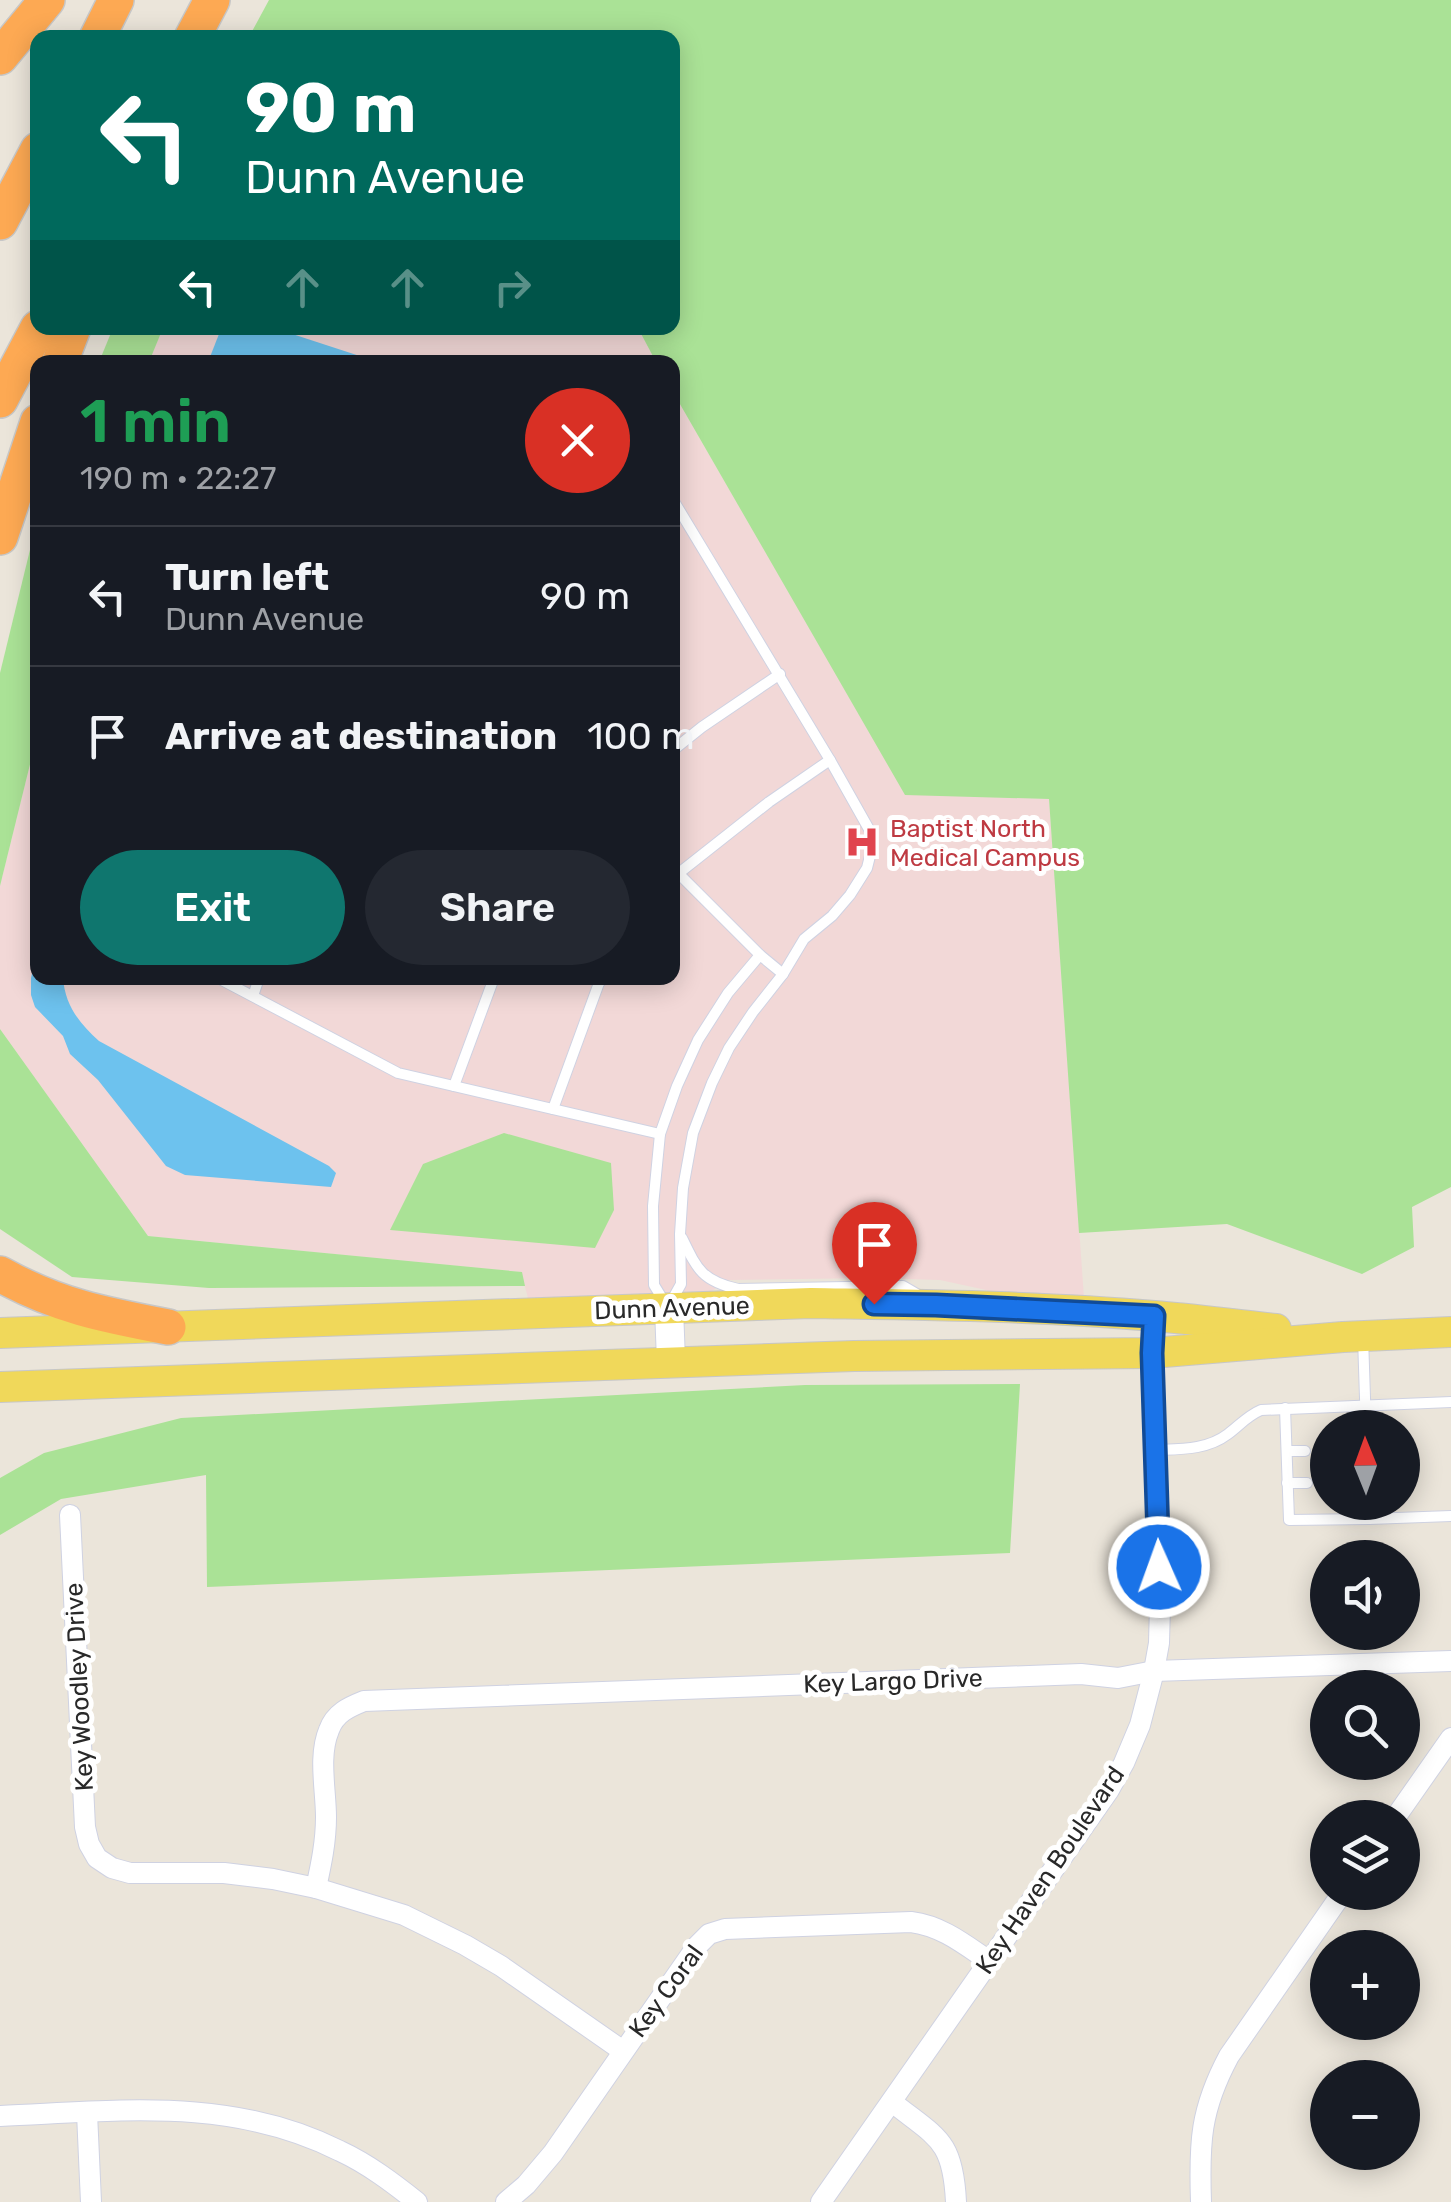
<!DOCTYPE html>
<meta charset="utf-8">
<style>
:root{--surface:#171b24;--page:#242831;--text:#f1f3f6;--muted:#9ea1a6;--line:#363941;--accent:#0f766e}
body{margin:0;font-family:Rubik,sans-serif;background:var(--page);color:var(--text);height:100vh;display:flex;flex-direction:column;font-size:38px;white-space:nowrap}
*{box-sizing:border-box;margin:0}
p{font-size:32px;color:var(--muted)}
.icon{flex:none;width:55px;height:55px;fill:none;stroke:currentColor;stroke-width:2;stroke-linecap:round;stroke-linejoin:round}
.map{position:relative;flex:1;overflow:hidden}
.sheet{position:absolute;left:30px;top:355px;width:650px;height:630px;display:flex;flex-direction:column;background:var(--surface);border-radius:20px;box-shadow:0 5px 25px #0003}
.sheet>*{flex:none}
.banner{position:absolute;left:30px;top:30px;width:650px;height:305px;border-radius:20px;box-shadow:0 5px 25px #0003;background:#00695c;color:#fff;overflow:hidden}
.needle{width:65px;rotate:359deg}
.buttons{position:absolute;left:1310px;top:1410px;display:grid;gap:20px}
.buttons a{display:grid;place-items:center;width:110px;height:110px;border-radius:50%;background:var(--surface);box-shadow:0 5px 25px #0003;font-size:50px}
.pin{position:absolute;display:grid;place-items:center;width:85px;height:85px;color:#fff;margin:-102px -42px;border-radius:50% 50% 50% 0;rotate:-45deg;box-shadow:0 0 10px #0007}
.pin .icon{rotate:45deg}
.me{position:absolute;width:110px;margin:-55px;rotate:358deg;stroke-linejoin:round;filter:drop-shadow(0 0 8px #0008)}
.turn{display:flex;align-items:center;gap:35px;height:210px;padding:0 50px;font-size:45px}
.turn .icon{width:130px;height:130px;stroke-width:2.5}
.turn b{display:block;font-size:70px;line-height:85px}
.lanes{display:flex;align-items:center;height:95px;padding:0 50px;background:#0003;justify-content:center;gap:50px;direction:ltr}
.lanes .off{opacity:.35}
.round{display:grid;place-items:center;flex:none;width:105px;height:105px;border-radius:52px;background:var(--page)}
.summary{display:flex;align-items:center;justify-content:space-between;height:170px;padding:0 50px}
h1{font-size:60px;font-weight:600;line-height:75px;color:#1e9e55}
.action{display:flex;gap:20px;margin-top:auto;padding:20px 50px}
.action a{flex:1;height:115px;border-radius:60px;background:var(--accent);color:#fff;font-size:40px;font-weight:600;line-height:115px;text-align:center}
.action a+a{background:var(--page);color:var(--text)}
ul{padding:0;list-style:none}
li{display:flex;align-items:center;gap:30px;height:140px;padding:0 50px;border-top:2px solid var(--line)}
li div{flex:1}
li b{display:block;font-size:38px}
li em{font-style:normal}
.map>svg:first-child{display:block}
.medical{fill:#f2d8d7}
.green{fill:#aae296}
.water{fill:#6dc2ee}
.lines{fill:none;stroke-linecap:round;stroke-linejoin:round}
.lane-casing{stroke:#cfd2e2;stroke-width:12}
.street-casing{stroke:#cfd2e2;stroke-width:22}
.secondary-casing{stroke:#cfd2e2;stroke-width:30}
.primary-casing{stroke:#c7c7c7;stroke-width:32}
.highway-casing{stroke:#c7c7c7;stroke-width:38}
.lane{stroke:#fff;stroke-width:10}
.street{stroke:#fff;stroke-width:20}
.secondary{stroke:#fff;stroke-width:28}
.primary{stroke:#f0d85a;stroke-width:30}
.highway{stroke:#fda953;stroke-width:35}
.route-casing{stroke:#114b97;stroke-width:25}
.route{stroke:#1a73e8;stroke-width:18}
.labels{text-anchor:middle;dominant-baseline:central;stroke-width:10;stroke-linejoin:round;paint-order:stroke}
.health-label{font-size:25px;fill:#be3a42;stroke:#fff;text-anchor:start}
.street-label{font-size:25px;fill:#292929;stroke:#fff}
</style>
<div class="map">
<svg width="1451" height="2202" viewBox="0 0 1451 2202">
<rect width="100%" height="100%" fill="#ebe5da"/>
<g class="medical">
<path d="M163 328H638L656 362H149Z"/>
<path d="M673 392 905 794 1049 799 1084 1298 1000 1293 940 1280 873 1278 727 1280 712 1291 528 1298 521 1272 148 1236 0 1029V886L37 736 38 978H672Z"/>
</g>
<g class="green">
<path d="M269 0H1451V1187L1412 1207 1414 1247 1362 1274 1227 1224 1079 1233 1049 799 905 795 673 392 672 362H656L638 328H672V38L249 37Z"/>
<path d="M113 328H163L149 362H99Z"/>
<path d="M37 521V736L0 886V673Z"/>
<path d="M0 1029 148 1236 522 1272 525 1286 209 1288 72 1277 0 1229Z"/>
<path d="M504 1133 611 1163 614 1210 595 1248 390 1230 423 1164Z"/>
<path d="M1020 1384 1010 1553 207 1587 206 1475 61 1499 0 1535V1478L44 1453 181 1418 805 1385Z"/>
</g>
<g class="water">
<path d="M227 328H274L378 362H208L219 334Z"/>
<path d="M37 952 38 978H63C65 1005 79 1023 99 1041L329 1166 336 1173 331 1187 185 1175 166 1166 98 1080 70 1054 63 1036 35 1007 31 995V978Z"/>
</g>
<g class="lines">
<g class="lane-casing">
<g id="lane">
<path d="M672 751 702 727 780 674"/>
<path d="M672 867 760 955 783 974"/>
<path d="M672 882 679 873 769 802 830 760"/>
<path d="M218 978 398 1073 660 1134"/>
<path d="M253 996 259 978"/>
<path d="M454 1086 494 978"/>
<path d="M553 1109 599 983 604 978"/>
<path d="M682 1238C697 1269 702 1281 738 1289L903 1286 922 1297"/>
<path d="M671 1302 681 1284 680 1234 683 1188 693 1133 712 1083 729 1048 753 1012 783 974 804 939 832 916 850 895 867 868 872 848 870 831 830 760 672 498"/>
<path d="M665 1303 654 1285 653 1206 660 1134 677 1086 698 1040 728 993 760 955"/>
<path d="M1363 1337 1366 1428"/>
<path d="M1285 1408 1289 1520 1369 1519"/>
<path d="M1156 1450C1181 1449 1207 1450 1228 1434 1240 1425 1247 1416 1261 1410L1451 1402"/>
<path d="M1287 1451H1305"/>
<path d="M1287 1483H1307"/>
<path d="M1368 1502 1369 1519 1451 1516"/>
</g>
</g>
<g class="street-casing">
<g id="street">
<path d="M70 1515 85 1827 89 1844 97 1858 112 1868 130 1873H224L273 1879 316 1888 404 1915 465 1945 501 1966 623 2051"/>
<path d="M1395 1818 1451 1738"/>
<path d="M316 1888C321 1865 326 1842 326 1817 326 1790 318 1756 329 1730 335 1713 349 1707 364 1701L1081 1674 1118 1678 1154 1671 1451 1661"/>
<path d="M892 2102C937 2138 953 2139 956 2202"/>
<path d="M87 2113 91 2202"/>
<path d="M0 2116C118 2111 231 2096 340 2151 368 2164 393 2183 417 2202"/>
<path d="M506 2202 526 2185 553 2153 697 1946 709 1934 725 1929 911 1922C942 1926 964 1944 989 1961"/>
<path d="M821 2202 1109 1790 1124 1763 1140 1725 1154 1671 1159 1643 1160 1606 1152 1353 1154 1316"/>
<path d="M1201 2202C1199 2143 1200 2110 1229 2056L1343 1892"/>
</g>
</g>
<g class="secondary-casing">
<path id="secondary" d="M669 1308 671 1361"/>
</g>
<g class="primary-casing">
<g id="primary">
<path d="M0 1333 811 1303C925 1305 1040 1306 1154 1316 1195 1319 1235 1325 1276 1329"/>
<path d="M0 1387 854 1356 1152 1353 1343 1337 1451 1332"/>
</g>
</g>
<g class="highway-casing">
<g id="highway">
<path d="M97 38 116 0"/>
<path d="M192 38 212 0"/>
<path d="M0 57 47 0"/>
<path d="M0 222 38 150"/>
<path d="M60 362 73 328"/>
<path d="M0 400 38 328"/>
<path d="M0 537 38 422"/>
<path d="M0 1274C57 1306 105 1315 168 1327"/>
</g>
</g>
<use href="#lane" class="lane"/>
<use href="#street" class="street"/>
<use href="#secondary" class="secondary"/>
<use href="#primary" class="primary"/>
<use href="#highway" class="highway"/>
</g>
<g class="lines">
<g class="route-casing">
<path id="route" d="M874 1304 936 1305 1154 1316 1152 1353 1159 1567"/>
</g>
<use href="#route" class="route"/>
</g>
<defs>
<g id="hospital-bare" transform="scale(2.7)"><path d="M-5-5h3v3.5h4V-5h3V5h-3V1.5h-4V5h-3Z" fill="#e0444e" stroke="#fff" stroke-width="2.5" paint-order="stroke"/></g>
</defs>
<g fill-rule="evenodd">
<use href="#hospital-bare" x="862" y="842"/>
</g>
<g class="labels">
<g class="health-label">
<text x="890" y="828">Baptist North<tspan x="890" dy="29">Medical Campus</tspan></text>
</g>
<g class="street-label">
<text transform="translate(672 1308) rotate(-2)">Dunn Avenue</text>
<text transform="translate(893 1681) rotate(-2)">Key Largo Drive</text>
<text transform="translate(79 1687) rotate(-93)">Key Woodley Drive</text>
<text transform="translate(1050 1870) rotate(-56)">Key Haven Boulevard</text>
<text transform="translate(666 1991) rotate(-54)">Key Coral</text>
</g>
</g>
</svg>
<div class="buttons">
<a><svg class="needle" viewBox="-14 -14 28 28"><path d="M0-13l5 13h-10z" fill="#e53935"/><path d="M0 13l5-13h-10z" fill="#9ea1a6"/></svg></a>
<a><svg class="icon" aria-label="sound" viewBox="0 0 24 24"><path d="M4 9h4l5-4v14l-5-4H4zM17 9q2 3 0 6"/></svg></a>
<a><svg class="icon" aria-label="search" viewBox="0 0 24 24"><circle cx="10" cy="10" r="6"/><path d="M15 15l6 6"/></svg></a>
<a><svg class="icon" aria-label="layers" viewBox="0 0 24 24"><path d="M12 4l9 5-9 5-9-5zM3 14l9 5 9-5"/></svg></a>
<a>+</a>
<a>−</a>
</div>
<div class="pin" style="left:874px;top:1304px;background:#d93025"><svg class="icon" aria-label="arrive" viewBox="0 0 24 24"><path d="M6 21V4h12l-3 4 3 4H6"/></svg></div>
<svg class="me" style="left:1159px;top:1567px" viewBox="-20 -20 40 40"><circle r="17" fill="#1a73e8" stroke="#fff" stroke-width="3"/><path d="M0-11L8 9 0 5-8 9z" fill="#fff"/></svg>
<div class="banner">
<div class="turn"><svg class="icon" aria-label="left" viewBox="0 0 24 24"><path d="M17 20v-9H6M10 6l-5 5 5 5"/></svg><div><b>90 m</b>Dunn Avenue</div></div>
<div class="lanes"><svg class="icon" aria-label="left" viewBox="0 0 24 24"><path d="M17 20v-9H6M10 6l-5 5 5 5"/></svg><svg class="icon off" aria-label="ahead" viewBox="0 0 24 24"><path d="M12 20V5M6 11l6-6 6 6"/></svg><svg class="icon off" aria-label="ahead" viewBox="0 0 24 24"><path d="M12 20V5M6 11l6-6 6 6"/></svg><svg class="icon off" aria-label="right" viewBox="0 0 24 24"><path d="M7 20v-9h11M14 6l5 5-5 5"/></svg></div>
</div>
<section class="sheet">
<div class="summary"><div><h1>1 min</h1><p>190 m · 22:27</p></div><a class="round" style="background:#d93025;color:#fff"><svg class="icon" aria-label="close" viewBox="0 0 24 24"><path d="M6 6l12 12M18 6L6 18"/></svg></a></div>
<ul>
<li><svg class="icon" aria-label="left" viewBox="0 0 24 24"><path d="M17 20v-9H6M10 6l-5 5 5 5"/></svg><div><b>Turn left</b><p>Dunn Avenue</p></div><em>90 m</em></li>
<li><svg class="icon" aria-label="arrive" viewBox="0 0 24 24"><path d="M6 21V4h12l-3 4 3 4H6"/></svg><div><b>Arrive at destination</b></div><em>100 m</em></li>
</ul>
<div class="action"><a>Exit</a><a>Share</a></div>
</section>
</div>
